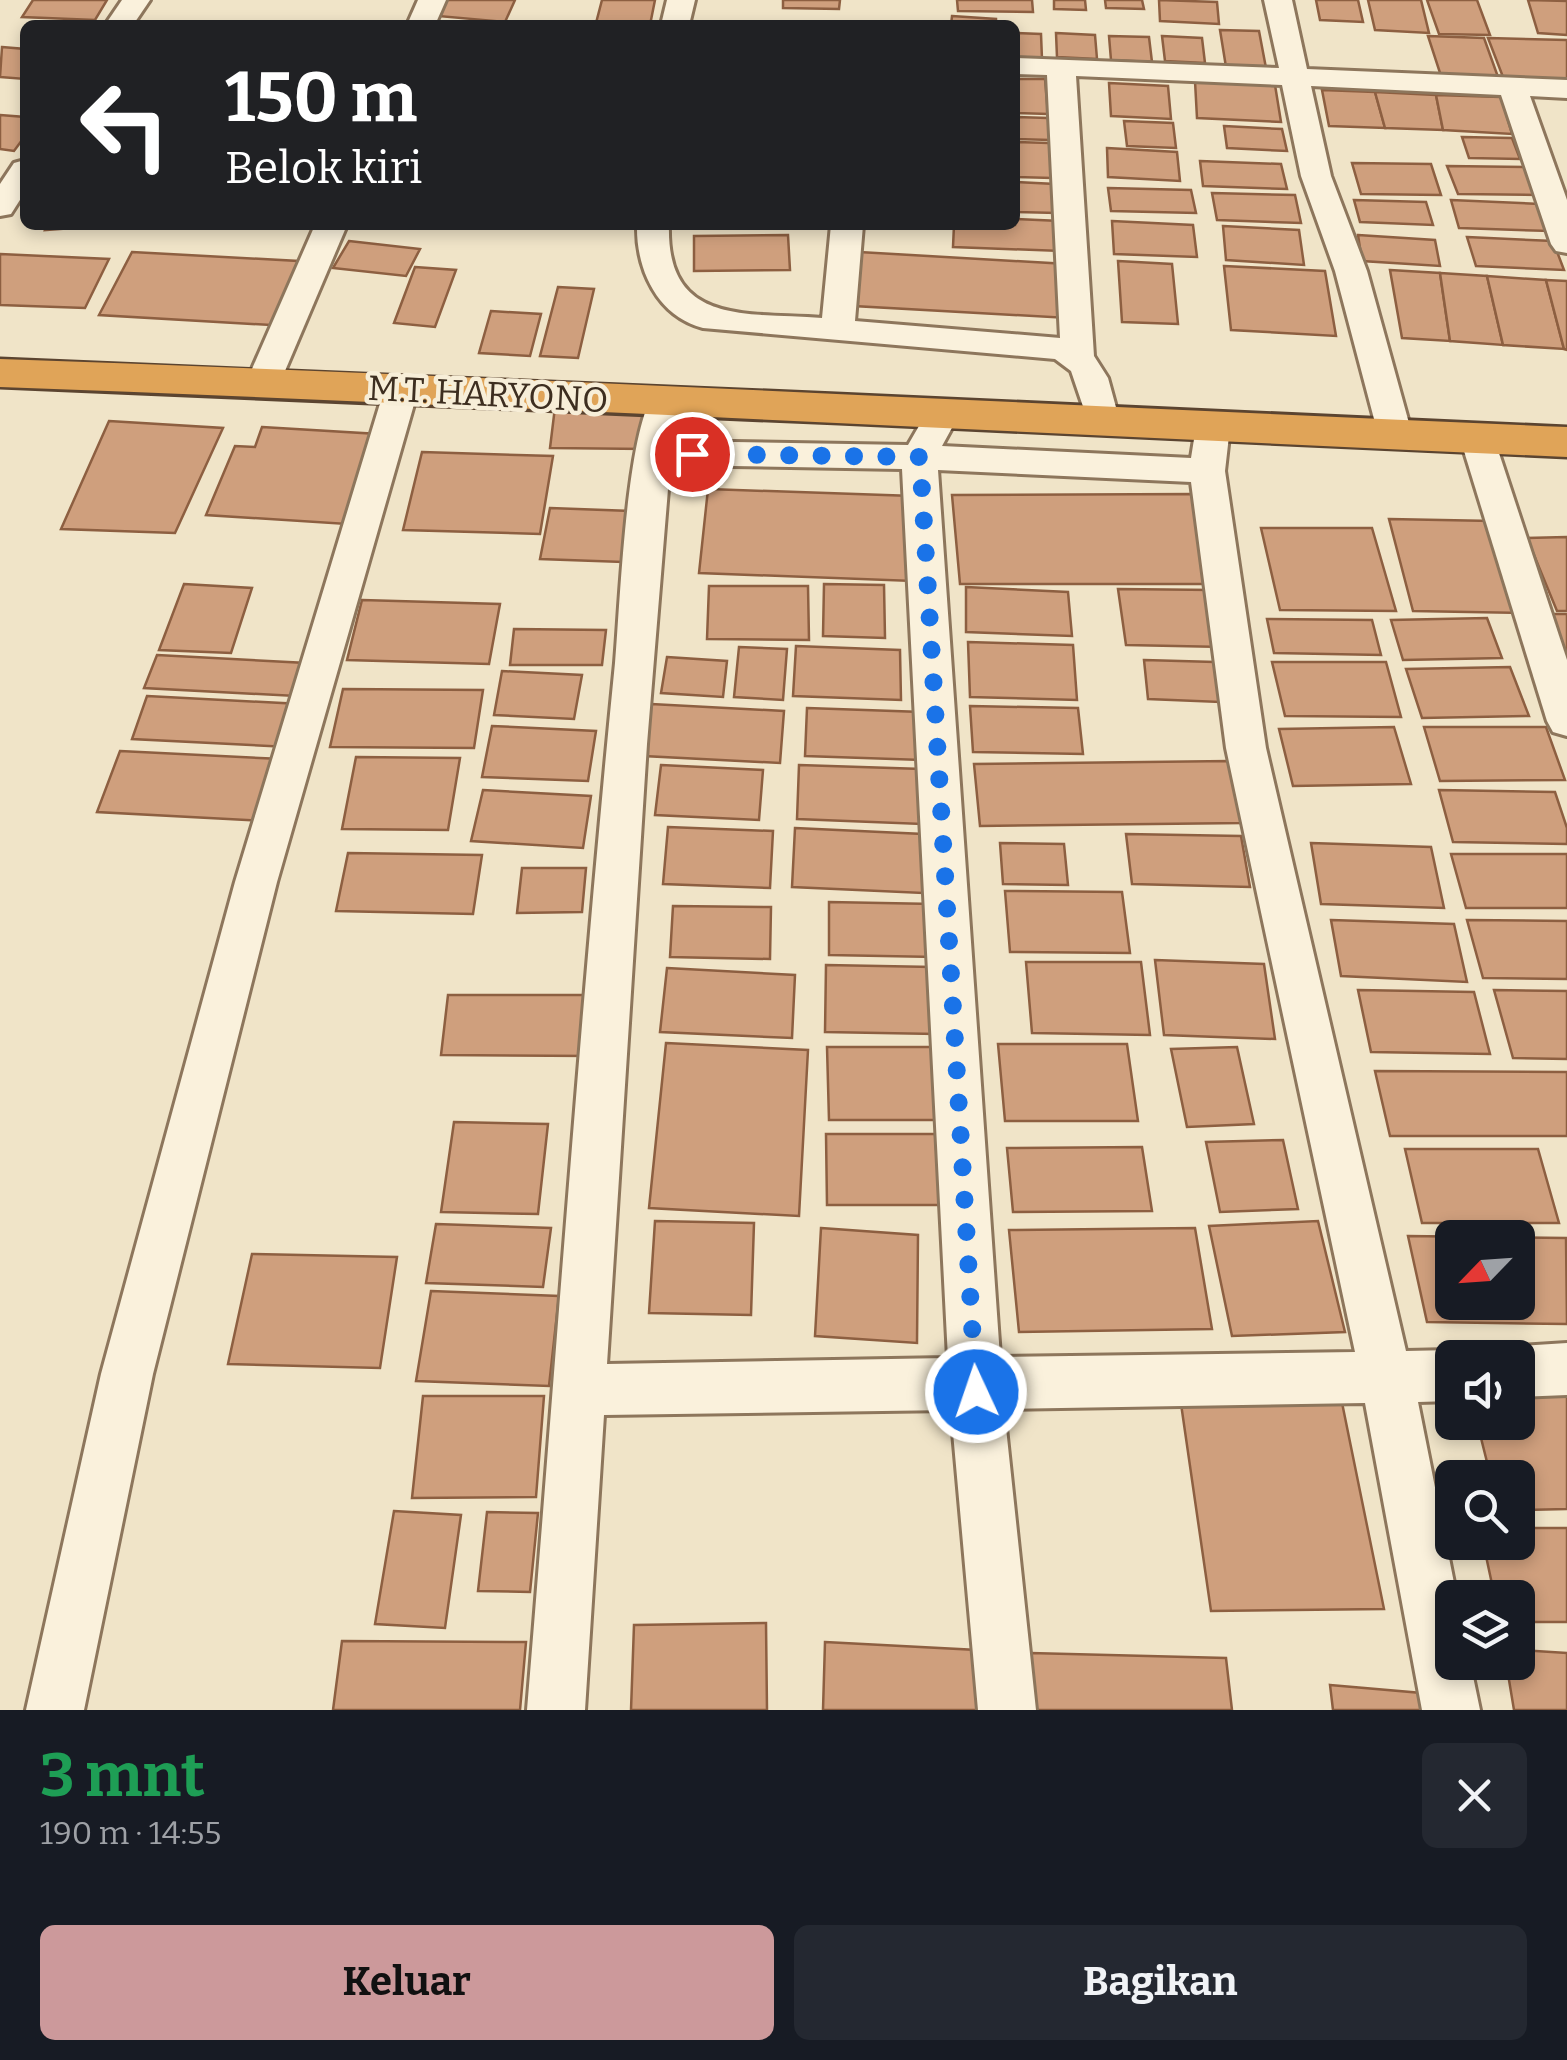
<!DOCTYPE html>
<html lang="id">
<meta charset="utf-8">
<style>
:root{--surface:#171b24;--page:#242831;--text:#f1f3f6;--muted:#9ea1a6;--accent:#cc999b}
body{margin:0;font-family:Bitter,serif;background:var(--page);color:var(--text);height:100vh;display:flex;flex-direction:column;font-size:38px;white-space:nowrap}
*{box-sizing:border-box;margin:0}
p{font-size:32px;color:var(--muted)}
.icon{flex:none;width:55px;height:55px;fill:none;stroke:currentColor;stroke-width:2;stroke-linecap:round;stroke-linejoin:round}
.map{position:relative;height:1710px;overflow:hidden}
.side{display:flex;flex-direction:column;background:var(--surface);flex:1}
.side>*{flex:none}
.hud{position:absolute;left:20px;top:20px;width:1000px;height:210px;border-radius:15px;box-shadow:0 5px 15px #0003;background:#202124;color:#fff;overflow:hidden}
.needle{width:65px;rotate:245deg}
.tools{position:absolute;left:1435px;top:1220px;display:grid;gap:20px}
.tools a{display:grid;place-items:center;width:100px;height:100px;border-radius:15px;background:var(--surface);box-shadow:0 5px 15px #0003;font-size:50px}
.pin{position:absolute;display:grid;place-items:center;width:85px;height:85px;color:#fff;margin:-42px;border:5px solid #fff;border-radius:50%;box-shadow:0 2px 10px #0007}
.me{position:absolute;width:110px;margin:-55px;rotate:357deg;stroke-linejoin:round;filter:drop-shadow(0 0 8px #0008)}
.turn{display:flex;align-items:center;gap:35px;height:210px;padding:0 40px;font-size:45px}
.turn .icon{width:130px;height:130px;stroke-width:2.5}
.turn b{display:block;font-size:70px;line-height:85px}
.round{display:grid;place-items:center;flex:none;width:105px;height:105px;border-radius:15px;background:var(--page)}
.headline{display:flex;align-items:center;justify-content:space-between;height:170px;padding:0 40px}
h1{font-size:60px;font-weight:700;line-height:75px;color:#1e9e55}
.action{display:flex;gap:20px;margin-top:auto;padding:20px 40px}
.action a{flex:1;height:115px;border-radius:15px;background:var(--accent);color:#111;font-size:40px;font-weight:700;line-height:115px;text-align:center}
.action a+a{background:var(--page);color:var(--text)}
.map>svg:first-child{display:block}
.building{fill:#cf9f7d;stroke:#8d5f41;stroke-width:2.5;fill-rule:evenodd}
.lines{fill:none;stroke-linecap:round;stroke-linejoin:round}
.street-casing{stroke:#8d765c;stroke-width:6}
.highway-casing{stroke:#5b4430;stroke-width:5}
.street{fill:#faf1dc;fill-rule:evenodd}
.highway{fill:#e0a458;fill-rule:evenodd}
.route{stroke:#1a73e8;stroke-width:18;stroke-dasharray:0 32.4}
.labels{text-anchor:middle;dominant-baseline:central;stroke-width:9;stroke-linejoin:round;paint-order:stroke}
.street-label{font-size:35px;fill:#3d2e20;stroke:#f7eed8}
</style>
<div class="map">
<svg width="1567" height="1710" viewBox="0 0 1567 1710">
<rect width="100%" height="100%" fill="#f0e4c8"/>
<g class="building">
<path d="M33 0H107L95 20 22 17Z"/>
<path d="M447 0H515L505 22 438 16Z"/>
<path d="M602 0H655L650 25 596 23Z"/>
<path d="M783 0H840L839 9 783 8Z"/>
<path d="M957 0H1032L1033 12 958 11Z"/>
<path d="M1054 0H1085L1086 10 1054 9Z"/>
<path d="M1105 0H1142L1144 9 1106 8Z"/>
<path d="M1159 0 1217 2 1219 24 1160 21Z"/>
<path d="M1316 0H1358L1363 22 1320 20Z"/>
<path d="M1368 0H1421L1429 33 1375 30Z"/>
<path d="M1427 0H1477L1490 35 1439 34Z"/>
<path d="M1528 0 1567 1V35L1538 33Z"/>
<path d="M952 16 996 19V25H951Z"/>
<path d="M1220 30 1259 31 1266 68 1226 67Z"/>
<path d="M1015 33 1041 34 1042 59 1015 57Z"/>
<path d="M1056 33 1095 35 1097 59 1057 57Z"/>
<path d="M1109 36 1149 37 1152 62 1111 60Z"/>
<path d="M1162 36 1202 38 1205 63 1165 61Z"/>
<path d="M1428 36 1484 38 1498 77 1441 76Z"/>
<path d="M1488 38 1567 40V79L1503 77Z"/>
<path d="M2 47 25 49V79L0 77Z"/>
<path d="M1015 79H1045L1048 114 1015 113Z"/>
<path d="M1195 81 1275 85 1281 122 1197 118Z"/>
<path d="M1109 83 1168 86 1171 119 1111 116Z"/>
<path d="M1322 90 1375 92 1385 128 1329 126Z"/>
<path d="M1375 92 1436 95 1443 130 1385 128Z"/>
<path d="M1436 95 1501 97 1512 134 1443 130Z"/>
<path d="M0 115 25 117V136L14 151 0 149Z"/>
<path d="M1015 117 1048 118 1050 140 1015 139Z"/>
<path d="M1124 121 1173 123 1176 148 1127 146Z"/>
<path d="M1224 126 1282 129 1287 151 1227 148Z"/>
<path d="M1462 137 1512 138 1520 159 1469 158Z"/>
<path d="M1015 142 1049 143 1052 178 1015 177Z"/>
<path d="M1107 148 1177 152 1180 181 1108 177Z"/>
<path d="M1200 161 1281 164 1287 189 1203 186Z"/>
<path d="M1352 163 1431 164 1441 195 1361 194Z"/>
<path d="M1447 166 1527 167 1539 195 1458 194Z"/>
<path d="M1015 182 1055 184 1057 213 1015 212Z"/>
<path d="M1108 188 1191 190 1196 213 1111 211Z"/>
<path d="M1212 193 1295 195 1301 223 1217 220Z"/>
<path d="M1354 200 1426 202 1433 225 1360 222Z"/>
<path d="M1451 200 1540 204 1550 231 1459 228Z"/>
<path d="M1015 219 1060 221 1061 251 953 247 954 225H1015Z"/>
<path d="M1112 221 1193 225 1197 257 1114 254Z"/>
<path d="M47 225H113L45 230Z"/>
<path d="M1223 226 1299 230 1304 265 1226 260Z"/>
<path d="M788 235 790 270 694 271V236Z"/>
<path d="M1358 235 1435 240 1440 266 1362 261Z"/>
<path d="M1467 237 1553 241 1564 270 1476 266Z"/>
<path d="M349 241 420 249 406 276 333 268Z"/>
<path d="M132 252 298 261 271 325 99 315Z"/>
<path d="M859 252 1067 264 1068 318 854 306Z"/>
<path d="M0 254 109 259 85 308 0 305Z"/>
<path d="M1118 261 1172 264 1178 324 1122 322Z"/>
<path d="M1224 266 1325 271 1336 336 1231 330Z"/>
<path d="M415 267 456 270 435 327 394 323Z"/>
<path d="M1390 270 1440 273 1450 341 1402 338Z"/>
<path d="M1440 273 1487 276 1503 345 1450 341Z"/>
<path d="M1487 276 1546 280 1564 349 1503 345Z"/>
<path d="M1546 280 1567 281V350L1564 349Z"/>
<path d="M558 287 594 289 578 358 540 356Z"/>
<path d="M491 311 541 314 530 356 479 353Z"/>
<path d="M555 407 649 408 646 449 550 448Z"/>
<path d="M109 421 223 428 175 533 61 529Z"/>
<path d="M262 427 378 434 347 524 206 515 235 446 255 447Z"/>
<path d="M422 452 553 456 540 534 403 530Z"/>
<path d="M708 489 913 496V581L699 573Z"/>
<path d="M1194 494 1213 584H960L952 495Z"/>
<path d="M550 508 631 511 623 562 540 559Z"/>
<path d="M1389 519 1493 521 1524 613 1413 611Z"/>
<path d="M1261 528H1372L1396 611 1280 610Z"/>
<path d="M1567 537V611H1557L1527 538Z"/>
<path d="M184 584 252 588 231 653 159 650Z"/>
<path d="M824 584 884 585 885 638 823 636Z"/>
<path d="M709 586H808L809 640 707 639Z"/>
<path d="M966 587 1068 592 1072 636 966 632Z"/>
<path d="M1118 589 1214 590 1224 647 1126 645Z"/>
<path d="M362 600 500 604 489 664 347 660Z"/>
<path d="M1550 614H1567V660Z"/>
<path d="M1487 618 1502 658 1403 660 1391 620Z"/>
<path d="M1267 619 1372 620 1381 655 1274 653Z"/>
<path d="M514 629 606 630 602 665H510Z"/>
<path d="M968 642 1073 645 1077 700 970 697Z"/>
<path d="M796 646 900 650 901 700 793 696Z"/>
<path d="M739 647 787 649 783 700 734 697Z"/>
<path d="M157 655 306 663 296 696 144 688Z"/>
<path d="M667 657 727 661 723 697 661 693Z"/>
<path d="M1144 660 1215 662 1220 702 1148 699Z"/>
<path d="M1272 662H1386L1401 717 1285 716Z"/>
<path d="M1510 667 1529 716 1422 718 1406 669Z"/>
<path d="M502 671 582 675 574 719 494 715Z"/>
<path d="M343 689 483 690 474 748 330 747Z"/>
<path d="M147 696 300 704 288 747 132 739Z"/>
<path d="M651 704 784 711 780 763 644 756Z"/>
<path d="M970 706 1078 708 1083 754 973 752Z"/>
<path d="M807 708 922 712V760L805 756Z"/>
<path d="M492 726 596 731 588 781 482 777Z"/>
<path d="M1394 727 1411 784 1293 786 1279 729Z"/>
<path d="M1424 727H1546L1565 780 1440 781Z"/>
<path d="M120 751 281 759 263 821 97 812Z"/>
<path d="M356 757 460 758 448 830 342 829Z"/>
<path d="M1229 761 1243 823 980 826 974 764Z"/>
<path d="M661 765 763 770 759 820 655 815Z"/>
<path d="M799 765 922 769V824L797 819Z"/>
<path d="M483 790 591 796 583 848 471 841Z"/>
<path d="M1439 790 1555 792 1567 828V844L1453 842Z"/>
<path d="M668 827 773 831 770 888 663 884Z"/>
<path d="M795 828 923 834V893L792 887Z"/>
<path d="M1126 834 1241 836 1250 887 1132 884Z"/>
<path d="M1000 843 1064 844 1068 885 1003 884Z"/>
<path d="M1311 843 1431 847 1444 908 1321 904Z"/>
<path d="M348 853 482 855 473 914 336 911Z"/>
<path d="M1451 854H1567V908H1466Z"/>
<path d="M522 868H586L582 912 517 913Z"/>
<path d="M1005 891 1122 892 1130 953 1010 952Z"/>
<path d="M829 902 934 904 936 957 829 955Z"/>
<path d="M673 906 771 907 770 959 670 957Z"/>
<path d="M1331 920 1454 924 1467 982 1341 976Z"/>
<path d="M1467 920 1567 921V979L1483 978Z"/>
<path d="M1155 960 1264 964 1275 1039 1164 1035Z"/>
<path d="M1026 962H1141L1150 1035 1032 1033Z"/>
<path d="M826 965 933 967 936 1034 825 1032Z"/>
<path d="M667 968 795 975 792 1038 660 1032Z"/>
<path d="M1358 990 1474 992 1490 1054 1371 1052Z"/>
<path d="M1494 990 1567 991V1059L1513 1058Z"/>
<path d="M448 995H594L590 1056 441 1055Z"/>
<path d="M666 1043 808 1050 799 1216 649 1208Z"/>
<path d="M998 1044H1127L1138 1121H1005Z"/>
<path d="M827 1047H932L937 1120H829Z"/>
<path d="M1237 1047 1254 1124 1187 1127 1171 1049Z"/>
<path d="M1375 1071 1567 1072V1136H1390Z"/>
<path d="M454 1122 548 1124 538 1214 441 1212Z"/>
<path d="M826 1134H935L940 1205H827Z"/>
<path d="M1283 1140 1298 1209 1220 1212 1206 1142Z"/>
<path d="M1142 1147 1152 1211 1013 1212 1007 1148Z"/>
<path d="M1405 1149H1538L1559 1223H1422Z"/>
<path d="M655 1221 754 1223 751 1315 649 1313Z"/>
<path d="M1318 1221 1345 1332 1232 1336 1209 1226Z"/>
<path d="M436 1224 551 1228 543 1287 426 1283Z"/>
<path d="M821 1228 918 1235 917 1343 815 1336Z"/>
<path d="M1195 1228 1212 1329 1019 1332 1009 1230Z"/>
<path d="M1408 1236 1566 1238 1567 1324 1427 1322ZM1452 1238H1518V1302H1452Z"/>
<path d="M252 1254 397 1257 380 1368 228 1364Z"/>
<path d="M431 1291 559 1296 549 1386 416 1381Z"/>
<path d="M1518 1386H1567V1509L1518 1510V1478H1491L1477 1422H1518Z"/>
<path d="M1339 1388 1384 1609 1211 1611 1179 1390Z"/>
<path d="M423 1396H544L536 1497 412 1498Z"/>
<path d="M394 1511 461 1515 445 1628 375 1624Z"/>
<path d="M487 1512 538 1513 530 1592 478 1591Z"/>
<path d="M1518 1528H1567V1622H1518V1598H1495L1483 1542H1518Z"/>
<path d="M766 1623 767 1710H631L634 1625Z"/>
<path d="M342 1641 526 1642 520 1710H333Z"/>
<path d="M825 1642 977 1650 978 1710H823Z"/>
<path d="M1518 1650 1567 1653V1710H1514L1506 1662H1518Z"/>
<path d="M1030 1653 1226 1658 1232 1710H1033Z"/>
<path d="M1330 1685 1433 1694 1435 1710H1333Z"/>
</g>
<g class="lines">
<g class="street-casing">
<g id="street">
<path d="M122 0H150L133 25H105Z"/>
<path d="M418 0H446L435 25H407Z"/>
<path d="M667 0H695L689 25H661Z"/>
<path d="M1264 0H1292L1307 69 1567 80V98L1530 96 1567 200V253L1556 251 1551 244 1501 95 1311 86 1331 176 1367 271 1412 434 1407 442 1395 446 1383 442 1378 434 1335 271 1301 176 1282 85 1076 76 1094 356 1108 378 1120 422 1115 430 1103 433 1091 430 1071 371 1055 359 703 328C657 316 636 269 637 225H669C666 327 748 312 822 318L831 225H863L855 321 1060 338 1047 75 1015 74V58L1279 68Z"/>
<path d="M25 160V192L11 214 0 216V184L14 163Z"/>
<path d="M315 225H347L279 385 274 393 262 396 250 393 245 385Z"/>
<path d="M402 376 414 379 419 387 277 882 153 1374 84 1710H26L101 1374 235 882 385 387 390 379Z"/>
<path d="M665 392 677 395 682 403 673 441 908 445 930 407 942 404 954 407 959 415 942 446 1191 458 1196 427 1201 419 1213 415 1225 419 1230 427 1225 471 1266 748 1406 1351 1452 1350 1469 1358H1452V1401L1418 1402 1457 1598H1452V1662H1470L1480 1710H1422L1365 1403 1004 1409 1036 1710H978L951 1410 604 1415 585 1710H527C556 1361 580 1012 615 663 620 605 626 438 653 395ZM670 465 902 469 948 1358 607 1364 647 744ZM938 470 1191 482 1226 748 1355 1352 1000 1357Z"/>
<path d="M1477 426 1489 430 1494 438 1567 660V736L1553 732 1547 721 1460 438 1465 430Z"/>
<path d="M1567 1343V1395L1518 1397V1358H1498L1500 1354 1518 1346Z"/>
</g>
</g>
<g class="highway-casing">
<path id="highway" d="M0 359C522 377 1045 405 1567 427V457C1045 434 522 406 0 387Z"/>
</g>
<use href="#street" class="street"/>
<use href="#highway" class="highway"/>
</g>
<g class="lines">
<path class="route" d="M692 454 920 457 976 1392"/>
</g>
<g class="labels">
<g class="street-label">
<text transform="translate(488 394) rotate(3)">M.T. HARYONO</text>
</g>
</g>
</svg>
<div class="tools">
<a><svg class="needle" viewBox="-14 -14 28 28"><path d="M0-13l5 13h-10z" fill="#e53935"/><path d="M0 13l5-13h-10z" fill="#9ea1a6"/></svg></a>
<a><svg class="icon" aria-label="sound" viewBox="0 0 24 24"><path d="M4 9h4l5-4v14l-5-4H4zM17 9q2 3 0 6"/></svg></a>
<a><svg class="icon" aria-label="search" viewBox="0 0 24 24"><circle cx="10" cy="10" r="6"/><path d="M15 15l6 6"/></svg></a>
<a><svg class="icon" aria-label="layers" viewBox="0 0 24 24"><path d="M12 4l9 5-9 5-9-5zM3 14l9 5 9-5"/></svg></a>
</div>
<div class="pin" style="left:692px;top:454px;background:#d93025"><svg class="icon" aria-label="arrive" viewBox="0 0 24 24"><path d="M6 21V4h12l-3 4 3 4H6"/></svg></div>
<svg class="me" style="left:976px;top:1392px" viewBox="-20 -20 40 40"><circle r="17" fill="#1a73e8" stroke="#fff" stroke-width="3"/><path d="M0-11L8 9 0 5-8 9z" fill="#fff"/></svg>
<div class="hud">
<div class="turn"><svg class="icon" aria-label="left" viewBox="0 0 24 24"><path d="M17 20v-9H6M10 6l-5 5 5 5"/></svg><div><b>150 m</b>Belok kiri</div></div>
</div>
</div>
<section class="side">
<div class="headline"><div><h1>3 mnt</h1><p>190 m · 14:55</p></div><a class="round"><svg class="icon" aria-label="close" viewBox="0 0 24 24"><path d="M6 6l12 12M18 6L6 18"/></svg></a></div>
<div class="action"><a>Keluar</a><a>Bagikan</a></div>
</section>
